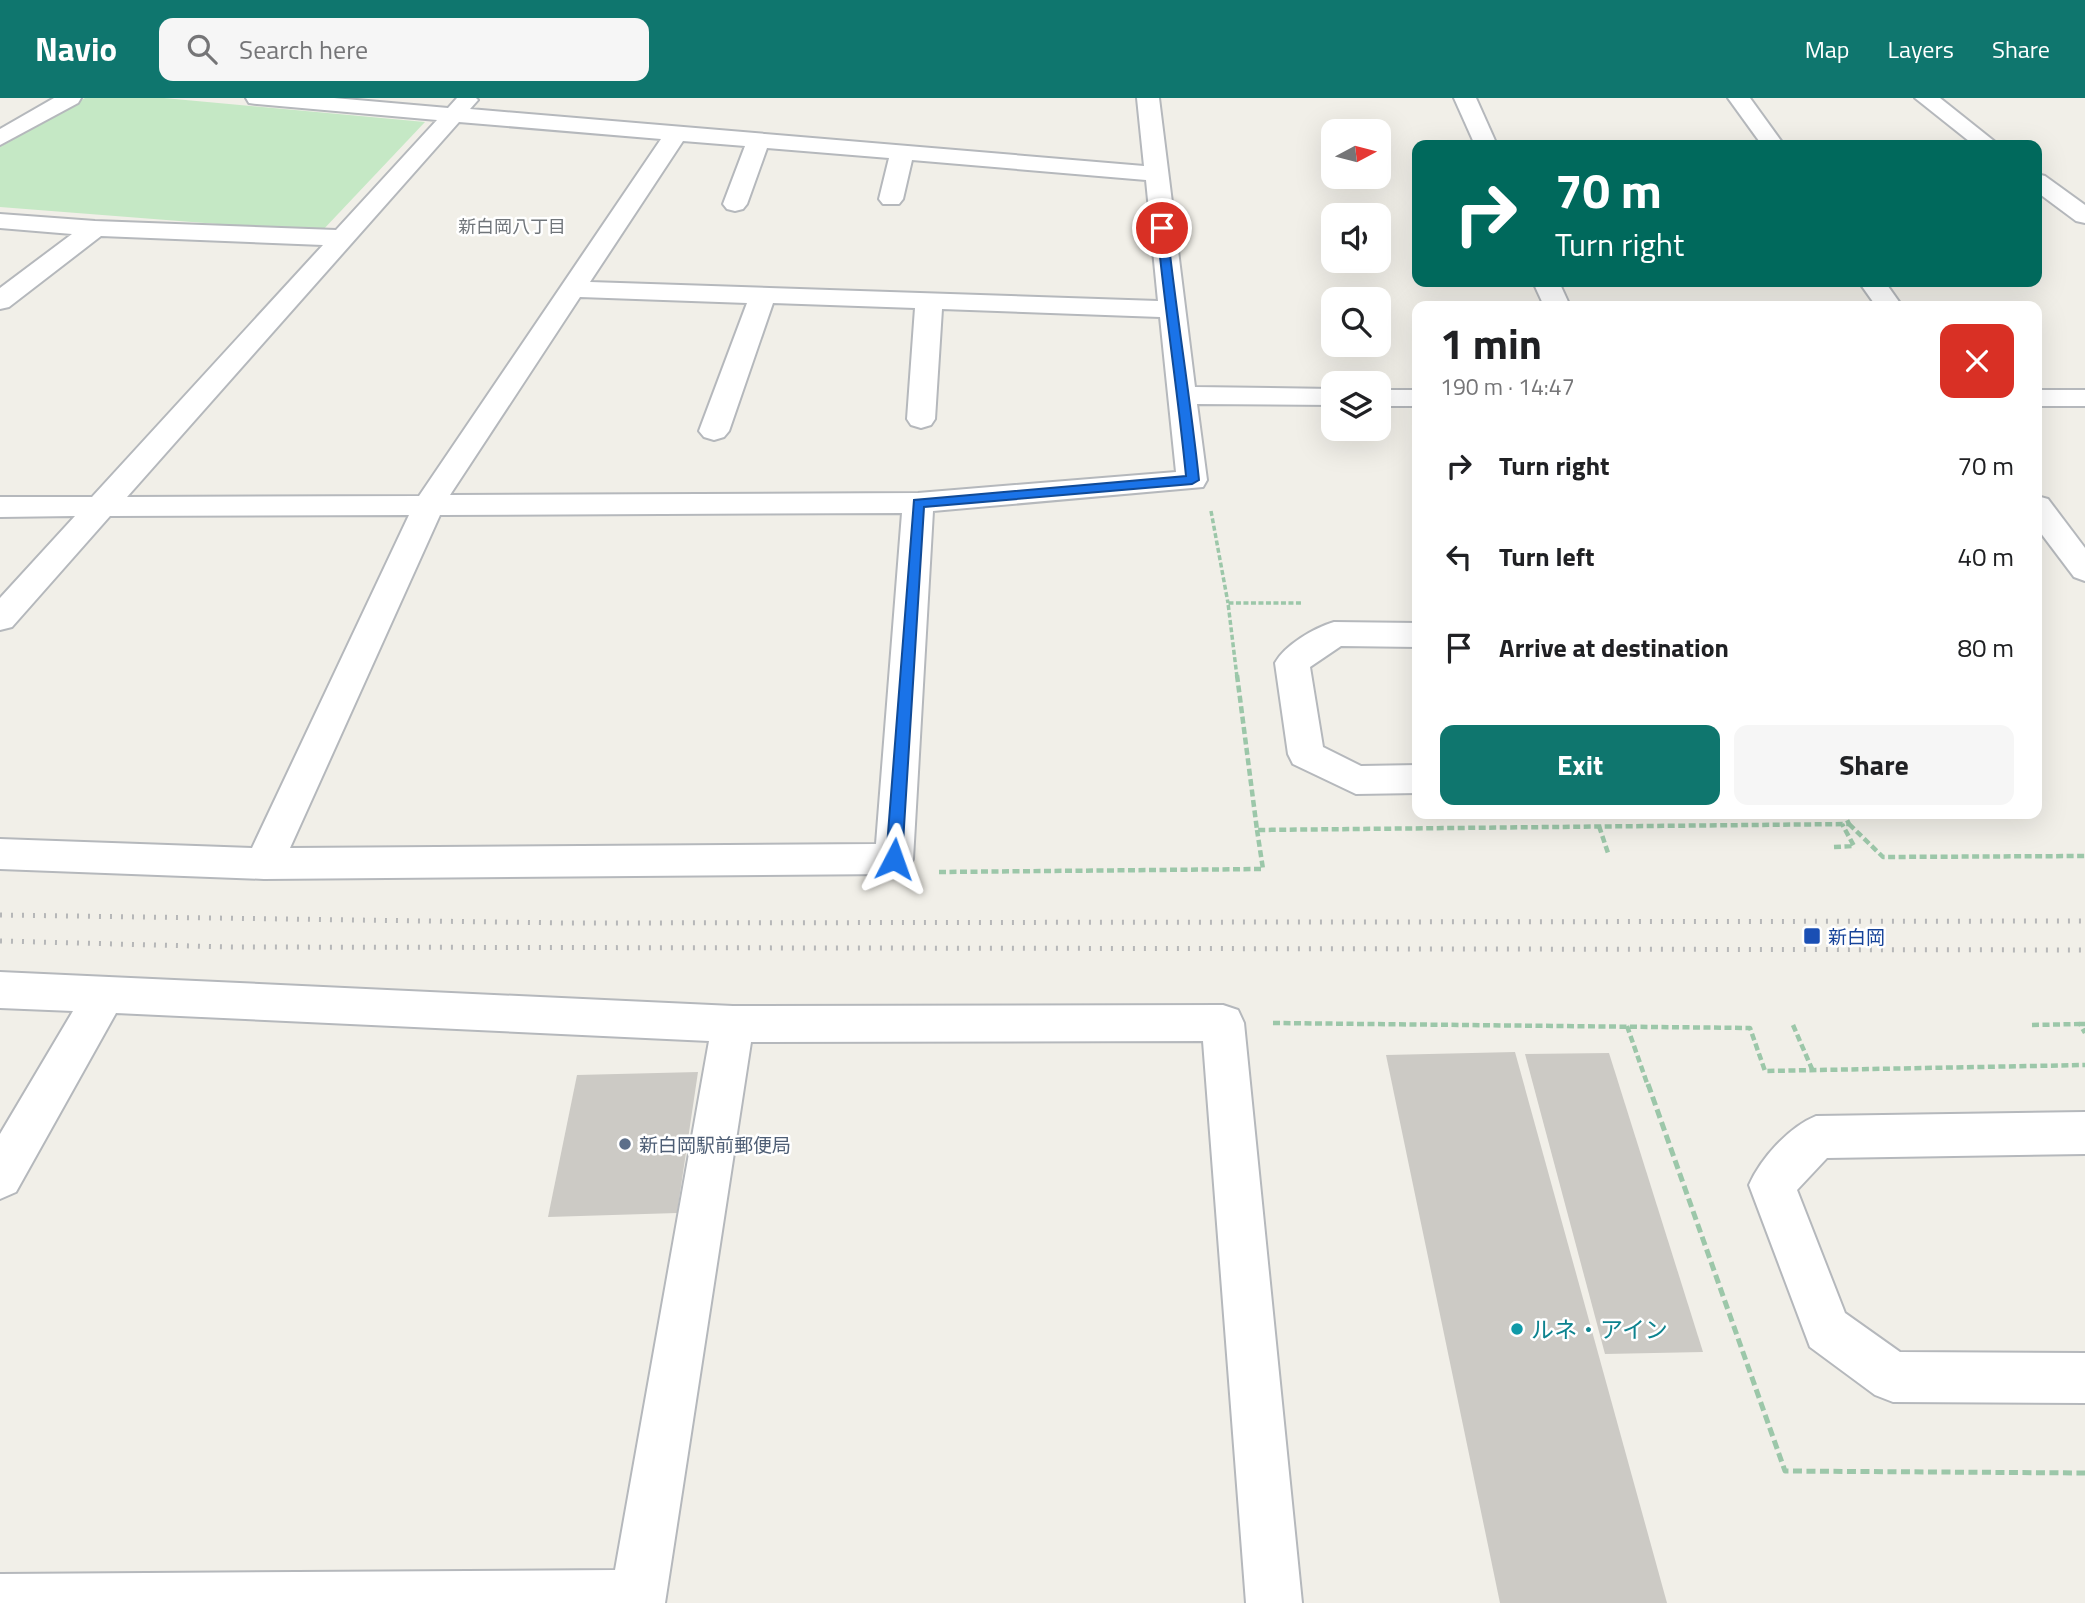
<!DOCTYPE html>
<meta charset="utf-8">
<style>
:root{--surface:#fff;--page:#f6f6f6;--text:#202124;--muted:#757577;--accent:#0f766e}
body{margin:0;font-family:"Titillium Web","Noto Sans JP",sans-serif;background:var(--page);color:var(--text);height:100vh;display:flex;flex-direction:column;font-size:26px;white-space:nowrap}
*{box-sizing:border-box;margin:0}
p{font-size:23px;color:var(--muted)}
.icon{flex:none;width:38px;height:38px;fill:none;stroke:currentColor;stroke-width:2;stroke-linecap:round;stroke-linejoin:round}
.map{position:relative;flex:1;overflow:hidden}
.details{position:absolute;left:1412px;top:203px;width:630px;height:518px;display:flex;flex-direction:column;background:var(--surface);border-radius:14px;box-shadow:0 7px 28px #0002}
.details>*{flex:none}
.top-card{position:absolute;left:1412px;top:42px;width:630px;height:147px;border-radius:14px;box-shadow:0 7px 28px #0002;background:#00695c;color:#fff;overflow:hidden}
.needle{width:46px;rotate:83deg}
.buttons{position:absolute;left:1321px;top:21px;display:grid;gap:14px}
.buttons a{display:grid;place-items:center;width:70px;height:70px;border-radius:14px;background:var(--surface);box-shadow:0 7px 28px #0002;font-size:35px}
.pin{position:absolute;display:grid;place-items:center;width:60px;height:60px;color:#fff;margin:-30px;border:4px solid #fff;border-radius:50%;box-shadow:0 2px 7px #0007}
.me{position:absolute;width:77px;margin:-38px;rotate:4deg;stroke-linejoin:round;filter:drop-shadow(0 0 5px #0008)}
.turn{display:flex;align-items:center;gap:24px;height:147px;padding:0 28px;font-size:32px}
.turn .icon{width:91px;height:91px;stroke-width:2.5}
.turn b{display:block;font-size:49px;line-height:60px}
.round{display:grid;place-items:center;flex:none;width:74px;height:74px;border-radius:14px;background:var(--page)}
.summary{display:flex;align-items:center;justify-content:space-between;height:119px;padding:0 28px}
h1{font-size:42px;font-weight:700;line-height:52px}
.cta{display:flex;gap:14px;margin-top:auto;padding:14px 28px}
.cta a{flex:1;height:80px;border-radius:14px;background:var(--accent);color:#fff;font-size:28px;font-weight:700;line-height:80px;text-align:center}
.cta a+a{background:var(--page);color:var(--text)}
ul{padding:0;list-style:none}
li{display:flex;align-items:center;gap:21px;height:91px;padding:0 28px}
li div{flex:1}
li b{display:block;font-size:26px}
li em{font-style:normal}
header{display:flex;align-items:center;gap:42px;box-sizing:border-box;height:98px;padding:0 35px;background:var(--accent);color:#fff}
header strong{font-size:33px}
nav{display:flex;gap:38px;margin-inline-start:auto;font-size:24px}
.search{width:490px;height:63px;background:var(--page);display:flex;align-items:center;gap:18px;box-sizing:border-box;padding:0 24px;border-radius:14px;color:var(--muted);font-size:26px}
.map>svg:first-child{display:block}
.green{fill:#c5e8c5}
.building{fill:#cccac5}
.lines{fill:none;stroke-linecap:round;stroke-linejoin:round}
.minor-casing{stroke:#b5b8bc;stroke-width:4}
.tertiary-casing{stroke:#b5b8bc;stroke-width:4}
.path-far2{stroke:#9cc7a9;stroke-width:3.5;stroke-dasharray:5 2.5;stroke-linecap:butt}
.path-far1{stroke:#9cc7a9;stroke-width:4.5;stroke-dasharray:7 3.5;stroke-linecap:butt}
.path{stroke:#9cc7a9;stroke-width:5;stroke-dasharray:9 4.5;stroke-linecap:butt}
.minor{fill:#fff;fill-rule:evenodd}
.tertiary{fill:#fff;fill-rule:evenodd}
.rail{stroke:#b6b7b8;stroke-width:5;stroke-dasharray:2 9;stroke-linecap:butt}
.route{fill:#1a73e8;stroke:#114b97;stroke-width:2}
.transit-dot{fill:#1a4fb4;stroke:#fff;stroke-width:2.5}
.service-dot{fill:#5c6f8a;stroke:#fff;stroke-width:2.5}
.culture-dot{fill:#0f9aa8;stroke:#fff;stroke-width:2.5}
.labels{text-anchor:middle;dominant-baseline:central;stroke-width:5;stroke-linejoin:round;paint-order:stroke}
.far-neighbourhood-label{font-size:18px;fill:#70757a;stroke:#fff}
.transit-label{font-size:19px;fill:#164399;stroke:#fff;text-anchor:start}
.service-label{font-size:19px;fill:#4e5e75;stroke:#fff;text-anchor:start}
.near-culture-label{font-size:23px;fill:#0d838f;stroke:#fff;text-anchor:start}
</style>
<header>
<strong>Navio</strong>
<div class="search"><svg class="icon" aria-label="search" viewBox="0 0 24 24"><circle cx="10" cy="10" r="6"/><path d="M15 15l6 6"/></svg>Search here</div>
<nav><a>Map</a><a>Layers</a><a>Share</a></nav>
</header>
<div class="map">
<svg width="2085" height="1505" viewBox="0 0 2085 1505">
<rect width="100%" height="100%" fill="#f1efe8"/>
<path class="green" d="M85 0H164L425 24 321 134 0 109V49Z"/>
<g class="building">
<path d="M1515 954 1667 1505H1500L1386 957Z"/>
<path d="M1609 955 1703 1254 1605 1256 1525 956Z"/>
<path d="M698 974 677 1115 548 1119 577 977Z"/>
</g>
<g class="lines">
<g class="minor-casing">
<g id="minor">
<path d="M54 0H81L78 5 0 47V31Z"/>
<path d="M246 0H334L448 10 457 0H476L478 2 470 11 1144 68 1137 0H1159L1195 289 1334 291V307L1197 306 1207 382 1203 389 933 413 913 761 908 772 894 776 264 781 0 771V741L252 750 409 417 110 418 12 529 0 532V500L75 418 0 419V399H92L323 147 101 138 9 209 0 211V190L72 136 0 130V116L95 123 336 132 437 22 257 6 249 5ZM459 24 661 41 419 398 127 399ZM683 43 745 48 723 106 727 111 735 113 743 111 747 106 767 50 889 60 879 101 883 106H899L903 101 912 62 1146 82 1158 203 590 184ZM580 199 747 205 699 333 704 339 714 342 724 339 729 333 773 205 915 210 907 321 911 327 921 330 931 327 935 321 942 211 1160 219 1176 374 918 395 450 397ZM902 415 876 746 290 750 440 417Z"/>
<path d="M1728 0H1750L1784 47H1762Z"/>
<path d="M1915 0H1940L1999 47H1974Z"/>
<path d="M2037 76 2045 78 2085 107V125L2076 123 2037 94Z"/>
<path d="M1859 184H1885L1902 208H1876Z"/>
<rect x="1379" y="292" width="39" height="16"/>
<rect x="2037" y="292" width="48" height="16"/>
<path d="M2037 398 2048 401 2085 450V483L2074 479 2037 430Z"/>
<path d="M1334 524 1418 525V549L1341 548 1310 569 1323 649 1361 668 1418 667V695L1356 696 1293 666 1288 656 1275 565C1285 547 1314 530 1334 524Z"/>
<path d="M0 874 733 908 1223 907 1238 912 1244 925 1302 1505H1246L1203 943 751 944 665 1505H0V1476L615 1472 709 943 116 915 16 1094 0 1101V1036L73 913 0 910Z"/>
</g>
</g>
<g class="tertiary-casing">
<g id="tertiary">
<path d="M1454 0H1476L1497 47H1475Z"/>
<path d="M1533 184H1559L1570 208H1544Z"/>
<path d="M2085 1014V1056L1827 1060 1797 1092 1845 1215 1900 1254 2085 1255V1305L1893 1304 1875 1297 1810 1249 1749 1087C1761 1060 1789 1029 1816 1018Z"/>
</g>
</g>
<g class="path-far2">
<path d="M1211 413 1228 505"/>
<path d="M1237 579 1228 505H1302"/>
</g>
<g class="path-far1">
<path d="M1237 577 1257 732 1849 726 1844 716"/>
<path d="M1849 726 1883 759 2085 758"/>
<path d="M1599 728 1608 755"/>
<path d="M1834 749 1854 748 1842 726"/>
<path d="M939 774 1263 771 1257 732"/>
<path d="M1273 925 1750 930 1765 973 2085 967"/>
<path d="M2085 926H2080L2085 935"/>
<path d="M1793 927 1812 971"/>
<path d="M2032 927 2080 926"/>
<path d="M1627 928 1648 988"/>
</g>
<path class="path" d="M1648 986 1785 1373 2085 1375"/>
<use href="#minor" class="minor"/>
<use href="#tertiary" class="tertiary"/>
<g class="rail">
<path d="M0 817 568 825 2085 823"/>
<path d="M0 843 231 849 2085 852"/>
</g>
</g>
<path class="route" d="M1162 127 1167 130C1176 214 1190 297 1199 382L1192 386 924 409 902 761 894 767 888 766 886 761 914 402 1186 378C1178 295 1165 213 1157 130Z"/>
<rect class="transit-dot" x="1803" y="829" width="18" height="18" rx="3.5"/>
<circle class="service-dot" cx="625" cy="1046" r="7"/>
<circle class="culture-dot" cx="1517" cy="1231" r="7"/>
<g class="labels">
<g class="far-neighbourhood-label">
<text x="512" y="128">新白岡八丁目</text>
</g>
<g class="transit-label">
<text x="1828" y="838">新白岡</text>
</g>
<g class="service-label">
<text x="639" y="1046">新白岡駅前郵便局</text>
</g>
<g class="near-culture-label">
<text x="1531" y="1231">ルネ・アイン</text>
</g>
</g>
</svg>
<div class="buttons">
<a><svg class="needle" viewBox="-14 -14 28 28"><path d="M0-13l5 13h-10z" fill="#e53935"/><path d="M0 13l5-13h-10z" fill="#757577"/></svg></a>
<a><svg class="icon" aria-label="sound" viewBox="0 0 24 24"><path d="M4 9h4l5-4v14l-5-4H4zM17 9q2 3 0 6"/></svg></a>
<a><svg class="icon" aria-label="search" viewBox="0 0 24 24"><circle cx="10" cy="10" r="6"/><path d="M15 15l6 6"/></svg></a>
<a><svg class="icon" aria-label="layers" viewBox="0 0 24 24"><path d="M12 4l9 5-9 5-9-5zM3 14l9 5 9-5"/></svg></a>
</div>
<div class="pin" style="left:1162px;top:130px;background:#d93025"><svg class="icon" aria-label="arrive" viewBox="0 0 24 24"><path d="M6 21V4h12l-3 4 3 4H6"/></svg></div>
<svg class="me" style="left:894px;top:761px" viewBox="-20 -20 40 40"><path d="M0-17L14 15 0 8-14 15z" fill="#1a73e8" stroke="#fff" stroke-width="4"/></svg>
<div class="top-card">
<div class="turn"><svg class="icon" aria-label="right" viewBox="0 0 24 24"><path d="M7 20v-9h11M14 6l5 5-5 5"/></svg><div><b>70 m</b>Turn right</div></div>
</div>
<section class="details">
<div class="summary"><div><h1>1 min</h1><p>190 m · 14:47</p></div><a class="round" style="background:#d93025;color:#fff"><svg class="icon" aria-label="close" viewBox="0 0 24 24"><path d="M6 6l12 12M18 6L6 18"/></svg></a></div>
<ul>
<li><svg class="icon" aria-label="right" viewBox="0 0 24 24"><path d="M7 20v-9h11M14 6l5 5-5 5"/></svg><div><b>Turn right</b></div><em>70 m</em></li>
<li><svg class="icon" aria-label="left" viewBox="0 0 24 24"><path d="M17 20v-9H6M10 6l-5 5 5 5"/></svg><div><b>Turn left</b></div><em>40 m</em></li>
<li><svg class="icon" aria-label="arrive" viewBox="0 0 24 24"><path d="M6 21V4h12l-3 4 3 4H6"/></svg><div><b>Arrive at destination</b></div><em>80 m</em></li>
</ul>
<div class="cta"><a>Exit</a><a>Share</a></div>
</section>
</div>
